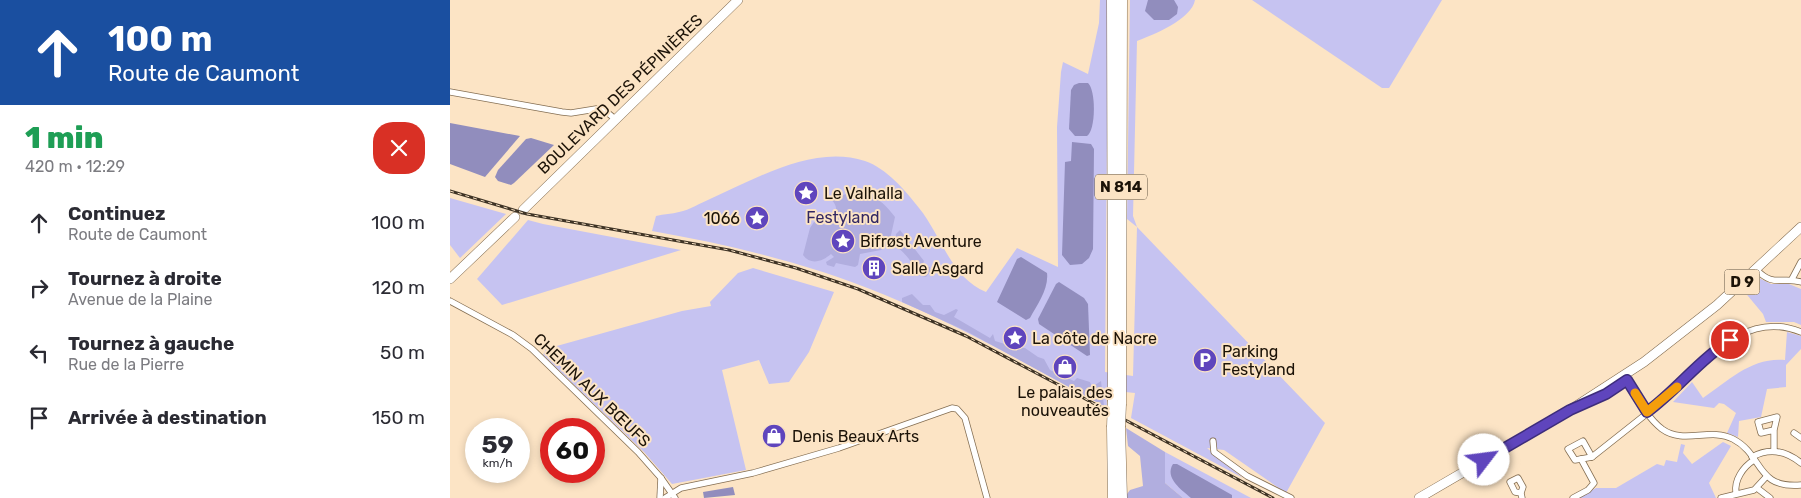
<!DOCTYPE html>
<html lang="fr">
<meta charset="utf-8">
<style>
:root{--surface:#fff;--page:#f2f2f3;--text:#2b2b33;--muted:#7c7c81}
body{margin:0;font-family:Rubik,sans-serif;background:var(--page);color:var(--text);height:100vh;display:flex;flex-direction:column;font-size:19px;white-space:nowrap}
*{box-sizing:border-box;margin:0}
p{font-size:16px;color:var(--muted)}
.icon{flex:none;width:28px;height:28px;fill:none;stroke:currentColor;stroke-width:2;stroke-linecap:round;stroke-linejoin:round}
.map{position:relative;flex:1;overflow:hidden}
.details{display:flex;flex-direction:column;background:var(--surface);width:450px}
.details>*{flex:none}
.hud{background:#1a4fa0;color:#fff;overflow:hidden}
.speed{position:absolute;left:15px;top:418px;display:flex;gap:10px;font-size:25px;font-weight:700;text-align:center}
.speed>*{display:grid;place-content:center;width:65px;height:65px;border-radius:50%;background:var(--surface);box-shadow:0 2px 8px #0003;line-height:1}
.speed small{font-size:12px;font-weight:400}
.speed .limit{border:8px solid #d22;background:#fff;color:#111}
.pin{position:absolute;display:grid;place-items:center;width:42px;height:42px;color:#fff;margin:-21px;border:2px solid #fff;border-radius:50%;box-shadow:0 1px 5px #0007}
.me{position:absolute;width:55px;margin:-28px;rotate:60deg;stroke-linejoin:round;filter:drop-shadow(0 0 4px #0008)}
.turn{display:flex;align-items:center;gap:18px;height:105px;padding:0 25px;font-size:22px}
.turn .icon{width:65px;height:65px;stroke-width:2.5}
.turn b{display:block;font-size:35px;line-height:42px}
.round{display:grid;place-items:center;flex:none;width:52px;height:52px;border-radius:20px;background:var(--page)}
.summary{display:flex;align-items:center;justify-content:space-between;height:85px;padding:0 25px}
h1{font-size:30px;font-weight:800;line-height:38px;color:#1e9e55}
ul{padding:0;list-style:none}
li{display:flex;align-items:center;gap:15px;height:65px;padding:0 25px}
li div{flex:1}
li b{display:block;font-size:19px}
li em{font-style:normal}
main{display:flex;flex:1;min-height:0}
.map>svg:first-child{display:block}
.green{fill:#c6c3f1}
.forest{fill:#b1aedf}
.water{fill:#918dbd}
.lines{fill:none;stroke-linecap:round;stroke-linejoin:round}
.minor-casing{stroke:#846e52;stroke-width:7}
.secondary-casing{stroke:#846e52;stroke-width:10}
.primary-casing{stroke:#846e52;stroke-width:10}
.trunk-casing{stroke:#846e52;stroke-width:11}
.minor{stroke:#fff;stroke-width:5.5}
.secondary{stroke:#fff;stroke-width:9}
.primary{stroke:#fff;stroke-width:9}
.trunk{stroke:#fff;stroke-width:10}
.rail-casing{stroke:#3e3325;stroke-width:3}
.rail{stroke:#fce4c5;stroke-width:1;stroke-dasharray:4;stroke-linecap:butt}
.trunk-bridge-casing{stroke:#846e52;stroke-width:11;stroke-linecap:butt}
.trunk-bridge{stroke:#fff;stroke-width:10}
.route-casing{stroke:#3e2d7b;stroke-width:12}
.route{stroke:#5f45bd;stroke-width:9}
.slow{stroke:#f59e0b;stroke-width:9}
.labels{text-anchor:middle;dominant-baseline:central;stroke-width:4;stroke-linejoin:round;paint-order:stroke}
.shield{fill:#fce4c5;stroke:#5f5241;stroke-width:1}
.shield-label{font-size:15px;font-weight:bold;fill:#1c1308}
.street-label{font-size:16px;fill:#1c1308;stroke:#fce4c5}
.poi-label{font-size:16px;fill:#1c1308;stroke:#fce4c5;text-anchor:start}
.park-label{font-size:16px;fill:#322762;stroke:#fce4c5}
</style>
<main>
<section class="details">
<div class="hud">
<div class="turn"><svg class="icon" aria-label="ahead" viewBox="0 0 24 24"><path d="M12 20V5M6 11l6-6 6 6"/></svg><div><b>100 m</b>Route de Caumont</div></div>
</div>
<div class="summary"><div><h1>1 min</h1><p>420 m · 12:29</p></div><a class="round" style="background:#d93025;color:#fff"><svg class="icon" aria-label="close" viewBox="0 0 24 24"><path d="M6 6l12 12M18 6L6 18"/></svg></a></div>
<ul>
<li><svg class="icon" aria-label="ahead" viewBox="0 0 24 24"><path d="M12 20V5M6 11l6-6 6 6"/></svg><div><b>Continuez</b><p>Route de Caumont</p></div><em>100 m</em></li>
<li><svg class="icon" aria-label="right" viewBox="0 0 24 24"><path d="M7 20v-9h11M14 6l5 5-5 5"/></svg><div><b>Tournez à droite</b><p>Avenue de la Plaine</p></div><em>120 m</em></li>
<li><svg class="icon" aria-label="left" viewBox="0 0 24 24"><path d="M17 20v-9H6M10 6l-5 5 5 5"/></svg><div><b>Tournez à gauche</b><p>Rue de la Pierre</p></div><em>50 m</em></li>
<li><svg class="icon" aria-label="arrive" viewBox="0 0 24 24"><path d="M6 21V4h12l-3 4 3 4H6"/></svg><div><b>Arrivée à destination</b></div><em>150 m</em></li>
</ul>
</section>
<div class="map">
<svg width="1351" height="498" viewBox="0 0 1351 498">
<rect width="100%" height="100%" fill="#fce4c5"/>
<g class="green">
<path d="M650 0H657L658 22 655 372 683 376 687 227 677 219 680 0H745C742 19 703 35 687 41L683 216 687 227 875 423 836 493 774 450 757 448 793 478 681 418 685 393 656 390 657 406H654C582 367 511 326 435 295 361 264 281 245 202 231L206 216C214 214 222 214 229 212 240 210 250 203 260 199 306 179 363 144 415 161 436 168 456 191 469 208 491 235 501 278 536 292L567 248 608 267 607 127 611 72 613 62 638 74 649 23Z"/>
<path d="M802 0H992L939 88H932Z"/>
<path d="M0 198 56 214 10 258 0 245Z"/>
<path d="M78 220 93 224 231 250 52 305 27 279Z"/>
<path d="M303 268 384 292 359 352 339 382 319 384 309 360 272 370 296 470 222 484 194 452 93 355 96 349 232 311 261 306 260 302 288 273Z"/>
<path d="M1307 277 1321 284H1339L1351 289V325L1344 322H1316L1313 314 1293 290Z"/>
<path d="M1337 332 1351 336V349L1336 365V387L1317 389 1311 417 1289 421 1288 437 1277 433 1286 413 1274 404 1269 403 1264 408 1223 402 1242 382 1253 398C1279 380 1302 357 1335 360Z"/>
<path d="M1273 442 1281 446 1259 483 1266 498H1128L1146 488H1166L1207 464 1214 466 1216 460 1227 462 1231 444 1235 445 1233 453 1242 464Z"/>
<path d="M715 452 801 498H733L715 483Z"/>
</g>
<g class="forest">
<path d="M403 192C423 193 434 202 445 217L439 244 431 250 410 254 408 265 405 267 386 263 384 267 377 265 376 262 384 257 381 254C373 261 361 266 353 255L360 228 364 222 376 225 381 223C387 215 389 205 380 199Z"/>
<path d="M450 230 474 261 472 266 480 267V272L476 277 468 275C464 264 453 250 445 246L446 234Z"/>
<path d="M462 294 473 305H480L485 312 494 315 506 309 508 310 504 317 540 338 543 334 545 341 555 344 558 347 575 348 588 357 594 359 600 370 624 381 627 378 640 382 642 387 651 381 654 406 516 331 452 302V298Z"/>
<path d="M676 428 715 452V483L733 498H677V494L680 490 693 486 690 456 678 446Z"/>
</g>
<g class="water">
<path d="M698 0H724L728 7 727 14 719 20H704L695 11Z"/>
<path d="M629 83H638C646 90 646 130 637 136H625L619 129 621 90 624 85Z"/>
<path d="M0 123 70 136 35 177 0 164Z"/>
<path d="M81 138 104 145 64 183 61 185 48 181 45 177 48 170 76 139Z"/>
<path d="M622 142 641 144 644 149 643 249 639 258 632 264 620 265 612 255 615 162 621 161Z"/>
<path d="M571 257 597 273C599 289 587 305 580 318L576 320 547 302 567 259Z"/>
<path d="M609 282 634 298 638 304 640 355 637 356 589 324 588 319 606 284Z"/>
<path d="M723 464H727L782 495V498H741C732 490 714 478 723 464Z"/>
<path d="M283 487 285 495 254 498 253 492Z"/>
</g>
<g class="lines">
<g class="minor-casing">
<g id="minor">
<path d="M0 92 112 112 121 113 152 108 165 119"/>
<path d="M1306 269C1323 288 1332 276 1351 282"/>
<path d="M1342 279 1351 262"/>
<path d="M0 301 63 335 82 349 188 452 211 478 225 498"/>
<path d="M1174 376C1185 393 1195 416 1212 429 1234 445 1260 427 1283 439 1314 455 1305 489 1351 485"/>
<path d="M1344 433 1351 438"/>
<path d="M763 441 764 452 797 476 841 498"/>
<path d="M1324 450V430L1327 417 1308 422 1311 433 1324 430"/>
<path d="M1302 457C1320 447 1336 451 1351 463"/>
<path d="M1131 459 1125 460 1118 449 1133 441 1142 457"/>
<path d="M1307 488 1320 498"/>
<path d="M1071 493 1065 492 1060 482 1068 478 1073 487 1071 493 1072 498"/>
<path d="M1286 493C1284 480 1293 467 1304 460"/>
<path d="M210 498 211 478"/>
<path d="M215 498 231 488 303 473 389 448 502 408 507 409 515 418 537 498"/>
<path d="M1123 498 1138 490 1144 483 1131 459 1142 457C1166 438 1190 419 1214 400 1253 366 1292 308 1351 332"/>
<path d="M1271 498 1304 490 1316 477"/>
</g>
</g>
<g class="secondary-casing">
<g id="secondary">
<path d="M73 210 288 0"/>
<path d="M0 279 65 217"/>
</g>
</g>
<g class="primary-casing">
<path id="primary" d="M969 498 1120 410 1194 362 1267 305 1351 227"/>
</g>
<g class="trunk-casing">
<g id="trunk">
<path d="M662 0 663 400"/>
<path d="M671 404 672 0"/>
<path d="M662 427 663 498"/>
<path d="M670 427 672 498"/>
</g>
</g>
<use href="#minor" class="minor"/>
<use href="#secondary" class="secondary"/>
<use href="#primary" class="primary"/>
<use href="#trunk" class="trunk"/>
<g class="rail-casing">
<path id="rail" d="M0 191 77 214 279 250 346 268 408 289 516 336 823 498"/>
</g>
<use href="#rail" class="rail"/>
<g class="trunk-bridge-casing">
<g id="trunk-bridge">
<path d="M662 427 663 400"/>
<path d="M670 427 671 404"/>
</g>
</g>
<use href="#trunk-bridge" class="trunk-bridge"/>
</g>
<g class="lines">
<g class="route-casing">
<path id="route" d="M1034 460 1120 410 1156 394 1177 380 1197 412C1227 390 1249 360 1280 340"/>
</g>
<use href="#route" class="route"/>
<path class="slow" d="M1185 393 1197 412 1227 387"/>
</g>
<defs>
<g id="sight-disc" transform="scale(1.25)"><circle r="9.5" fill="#5f45bd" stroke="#fce4c5"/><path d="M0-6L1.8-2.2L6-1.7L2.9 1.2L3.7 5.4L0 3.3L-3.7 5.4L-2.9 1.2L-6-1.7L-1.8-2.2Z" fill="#fff"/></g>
<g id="building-disc" transform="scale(1.25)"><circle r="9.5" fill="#5f45bd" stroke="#fce4c5"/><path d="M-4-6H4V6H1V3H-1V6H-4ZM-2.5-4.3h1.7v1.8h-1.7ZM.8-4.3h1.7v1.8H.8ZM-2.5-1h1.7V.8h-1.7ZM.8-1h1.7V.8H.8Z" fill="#fff"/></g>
<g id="parking-disc" transform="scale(1.25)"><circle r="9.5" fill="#5f45bd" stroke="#fce4c5"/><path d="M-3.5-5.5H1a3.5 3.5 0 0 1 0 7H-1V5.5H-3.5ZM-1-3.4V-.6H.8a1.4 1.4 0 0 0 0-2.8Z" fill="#fff"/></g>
<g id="shop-disc" transform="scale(1.25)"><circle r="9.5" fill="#5f45bd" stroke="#fce4c5"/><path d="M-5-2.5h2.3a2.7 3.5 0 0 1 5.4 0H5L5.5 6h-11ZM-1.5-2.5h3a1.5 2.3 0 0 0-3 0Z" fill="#fff"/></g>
</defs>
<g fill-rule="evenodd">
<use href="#sight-disc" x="356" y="193"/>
<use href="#sight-disc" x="307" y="218"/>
<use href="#sight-disc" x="393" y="241"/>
<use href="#building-disc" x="424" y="268"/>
<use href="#sight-disc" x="565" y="338"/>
<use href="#parking-disc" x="755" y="360"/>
<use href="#shop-disc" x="615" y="367"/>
<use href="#shop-disc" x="324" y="436"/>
</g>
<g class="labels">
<g class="shield">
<rect x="645" y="174.5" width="52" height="25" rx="4"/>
<rect x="1274.5" y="269.5" width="35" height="25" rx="4"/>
</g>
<g class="shield-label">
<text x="671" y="187">N 814</text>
<text x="1292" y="282">D 9</text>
</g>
<g class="street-label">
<text transform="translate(170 94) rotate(-44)">BOULEVARD DES PÉPINIÈRES</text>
<text transform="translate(142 390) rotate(44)">CHEMIN AUX BŒUFS</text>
</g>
<g class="poi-label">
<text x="374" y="193">Le Valhalla</text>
<text x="290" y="218" text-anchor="end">1066</text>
<text x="410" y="241">Bifrøst Aventure</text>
<text x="442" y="268">Salle Asgard</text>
<text x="582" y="338">La côte de Nacre</text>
<text x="772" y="351">Parking<tspan x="772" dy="18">Festyland</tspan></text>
<text x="615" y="392" text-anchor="middle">Le palais des<tspan x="615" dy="18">nouveautés</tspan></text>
<text x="342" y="436">Denis Beaux Arts</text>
</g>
<g class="park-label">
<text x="393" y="217">Festyland</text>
</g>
</g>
</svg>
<div class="speed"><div>59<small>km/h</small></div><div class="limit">60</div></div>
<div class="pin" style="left:1280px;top:340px;background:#d93025"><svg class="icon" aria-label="arrive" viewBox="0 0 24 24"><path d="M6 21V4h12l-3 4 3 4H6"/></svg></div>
<svg class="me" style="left:1034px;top:460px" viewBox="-20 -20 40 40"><circle r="19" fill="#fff"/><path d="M0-13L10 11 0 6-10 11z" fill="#5f45bd"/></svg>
</div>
</main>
